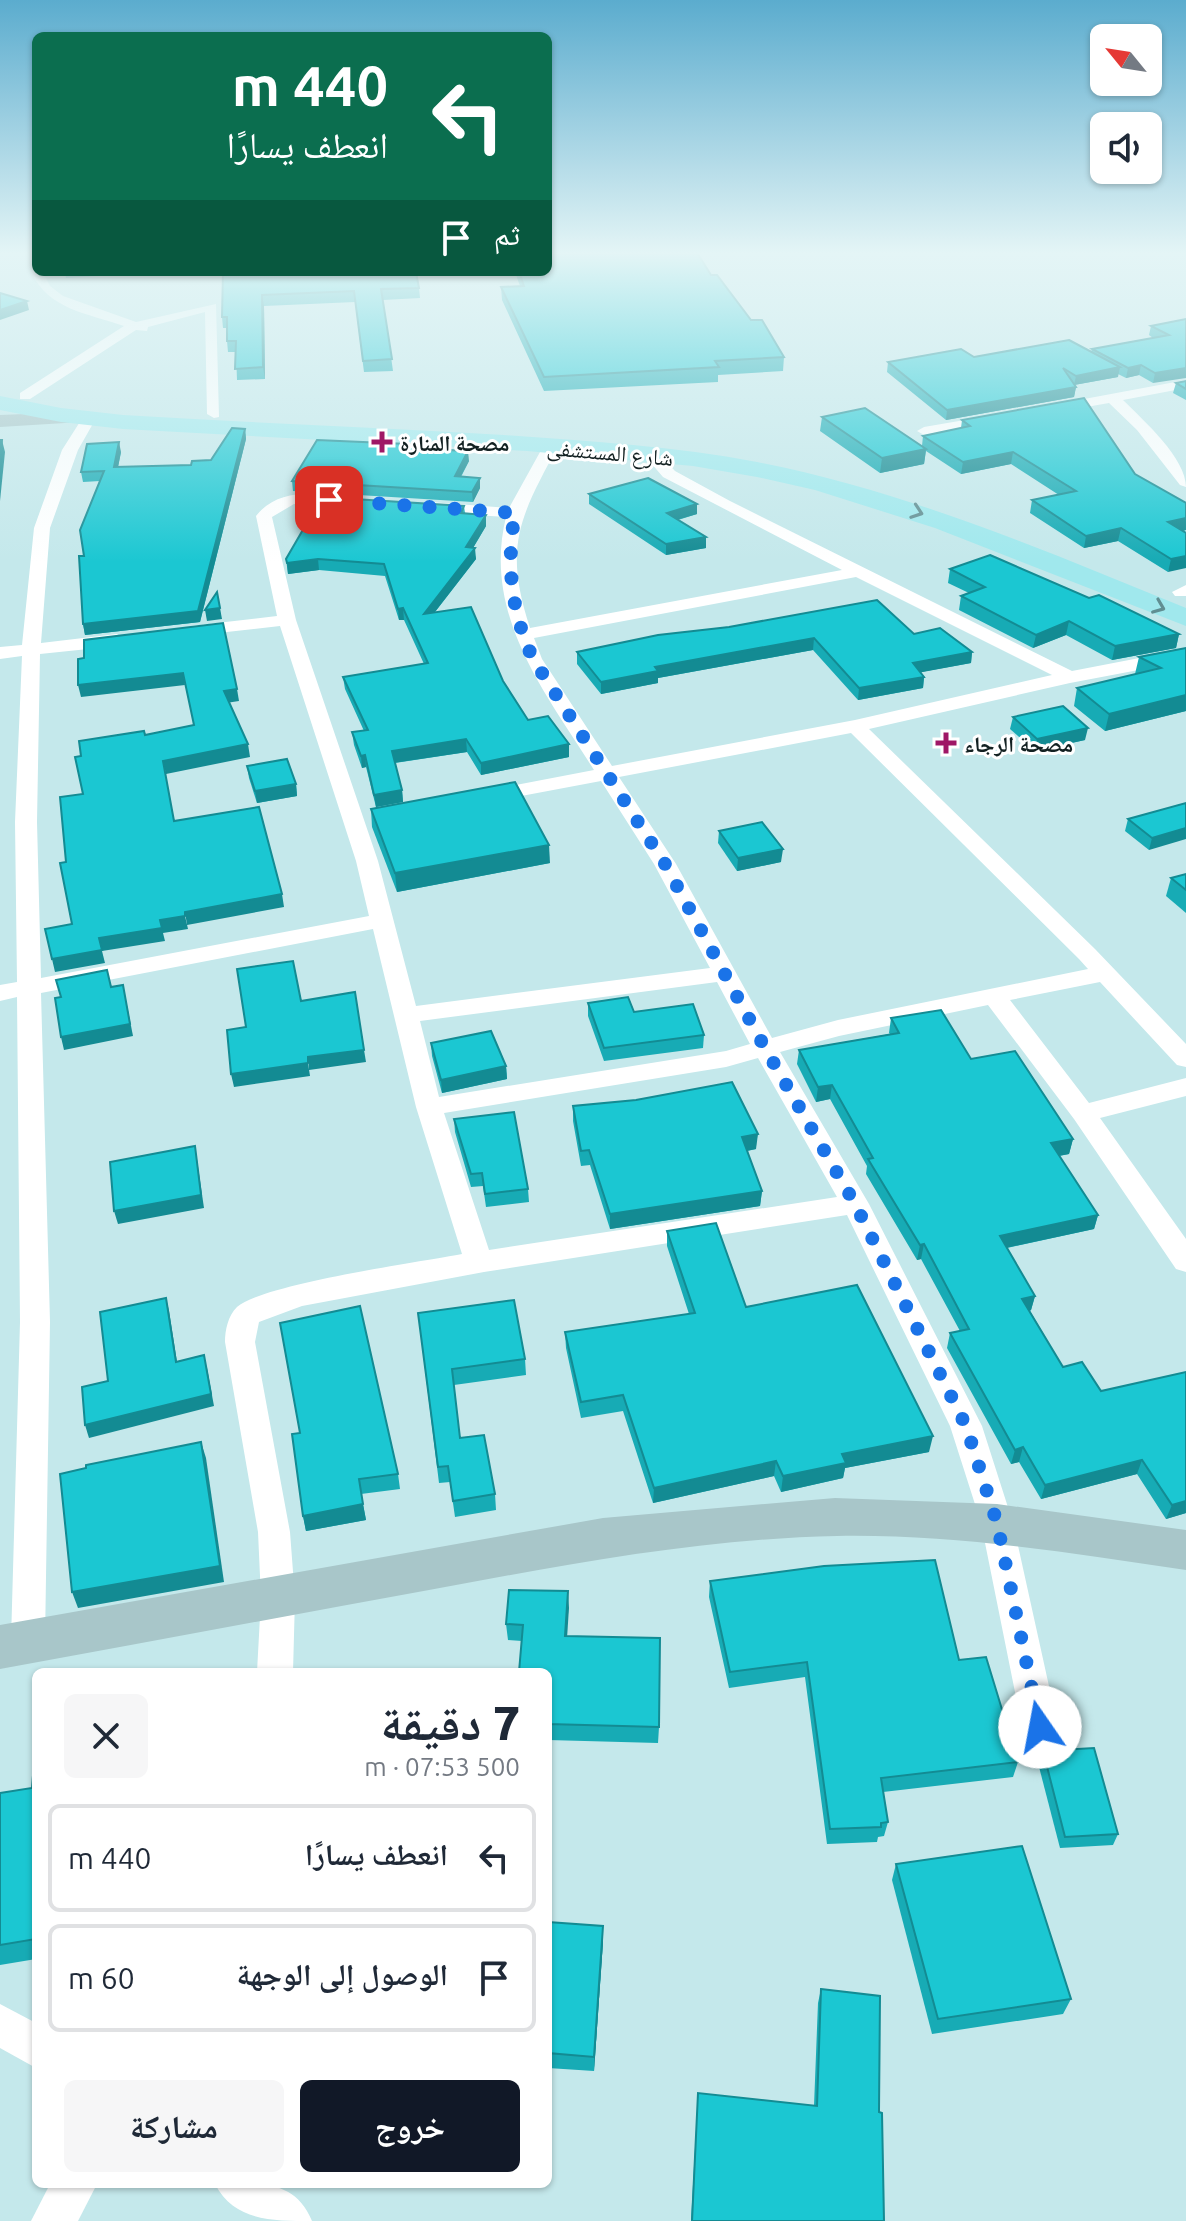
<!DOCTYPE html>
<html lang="ar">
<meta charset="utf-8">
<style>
:root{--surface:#fff;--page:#f6f6f7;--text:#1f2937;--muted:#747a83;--line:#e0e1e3;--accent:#111827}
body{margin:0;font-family:Ubuntu,"Noto Naskh Arabic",sans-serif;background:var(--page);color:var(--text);direction:rtl;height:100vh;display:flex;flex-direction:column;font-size:30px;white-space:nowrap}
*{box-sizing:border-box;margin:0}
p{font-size:26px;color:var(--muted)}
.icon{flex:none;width:44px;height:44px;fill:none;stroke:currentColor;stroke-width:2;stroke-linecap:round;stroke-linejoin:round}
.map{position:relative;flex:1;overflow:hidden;direction:ltr}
.side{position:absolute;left:32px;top:1668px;width:520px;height:520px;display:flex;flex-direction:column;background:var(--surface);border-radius:12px;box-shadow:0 2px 6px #0004;direction:rtl}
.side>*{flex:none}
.guide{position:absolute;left:32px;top:32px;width:520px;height:244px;border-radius:12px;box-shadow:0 2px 6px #0004;direction:rtl;background:#0b6e4f;color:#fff;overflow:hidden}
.needle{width:52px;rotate:300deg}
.fabs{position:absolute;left:1090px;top:24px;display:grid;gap:16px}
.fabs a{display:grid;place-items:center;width:72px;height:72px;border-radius:12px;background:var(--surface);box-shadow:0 2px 6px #0004;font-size:40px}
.pin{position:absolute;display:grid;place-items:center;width:68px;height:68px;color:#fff;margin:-34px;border-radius:16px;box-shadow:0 4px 12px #0006}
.me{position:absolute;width:88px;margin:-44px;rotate:348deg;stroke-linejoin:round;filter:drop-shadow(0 0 6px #0008)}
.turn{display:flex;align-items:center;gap:28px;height:168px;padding:0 32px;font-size:36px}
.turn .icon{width:104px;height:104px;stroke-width:2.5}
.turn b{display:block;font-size:56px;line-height:68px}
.then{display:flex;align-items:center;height:76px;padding:0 32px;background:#0003;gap:16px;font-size:30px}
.round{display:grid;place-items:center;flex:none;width:84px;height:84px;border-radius:12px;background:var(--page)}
.overview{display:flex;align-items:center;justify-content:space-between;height:136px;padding:0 32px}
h1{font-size:48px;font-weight:800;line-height:60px}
.button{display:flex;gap:16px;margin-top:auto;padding:16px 32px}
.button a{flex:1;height:92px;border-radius:12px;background:var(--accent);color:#fff;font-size:32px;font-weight:800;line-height:92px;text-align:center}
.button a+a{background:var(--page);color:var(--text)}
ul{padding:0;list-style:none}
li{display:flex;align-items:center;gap:24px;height:108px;margin:0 16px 12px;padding:0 16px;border:4px solid var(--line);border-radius:12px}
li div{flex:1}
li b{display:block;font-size:30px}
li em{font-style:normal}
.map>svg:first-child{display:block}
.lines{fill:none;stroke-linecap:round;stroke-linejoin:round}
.street{fill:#fff;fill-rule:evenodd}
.secondary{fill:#a8c6c9;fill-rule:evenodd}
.primary{fill:#a0e8ed;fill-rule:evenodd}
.wall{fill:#17abb5}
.shaded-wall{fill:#138b93}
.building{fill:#1bc7d2;stroke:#138b93;stroke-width:2}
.oneway{stroke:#618e92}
.route{stroke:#1a73e8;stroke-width:14;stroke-dasharray:0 25.2}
.poi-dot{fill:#9f1766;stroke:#fff;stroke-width:3}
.labels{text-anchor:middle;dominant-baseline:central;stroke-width:6;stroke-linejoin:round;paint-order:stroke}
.far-poi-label{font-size:22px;font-weight:bold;fill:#132122;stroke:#fff;text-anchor:start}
.far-street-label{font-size:22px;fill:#132122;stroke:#fff}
</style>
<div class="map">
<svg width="1186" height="2221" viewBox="0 0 1186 2221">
<rect width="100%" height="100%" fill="#c4e8eb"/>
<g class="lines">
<g class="street">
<path d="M36 269V272H43L50 286 63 296 136 322 216 304 219 417 214 418 207 414 205 312 148 327 147 331 136 330 30 399H20V393L124 326C87 313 49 310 31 272Z"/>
<path d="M1186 380V388L1123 400C1144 421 1186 458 1186 487L1180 485 1137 430 1109 403 1052 413 1045 409 1052 405Z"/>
<path d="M994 415 1001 419 999 422 924 435 917 431 924 427Z"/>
<path d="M88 416 95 420 78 450 50 528 41 643 117 634 126 640 117 646 40 654 37 822 41 978 369 916 356 861 280 626 191 636 182 631 191 626 277 616 256 516C276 490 309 492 339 496 348 497 356 496 363 502L355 507 294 504 272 517 296 620 378 861 416 1006 710 968 654 864 601 781 484 803 474 797 484 791 594 770C545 692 482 615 506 517L430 512 422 507 430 502 509 508 545 443 550 441 558 446C520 517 503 546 530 628L842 570 663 477 644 455 652 450 657 452 675 471 730 501 1072 671 1186 649V661L1070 683 869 729 1095 949 1186 1044V1067L1177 1065 1100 982 1010 1000 1089 1103 1186 1078V1096L1100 1118 1186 1239V1272L1176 1269 1074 1119 988 1005 839 1036 780 1052 869 1204 982 1426 1013 1523 1058 1727 1053 1739 1040 1744 1027 1739 1022 1727 981 1523 950 1426 847 1215 484 1272 302 1306 259 1322 255 1342 290 1532 295 1598 293 1672H257L261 1598 258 1532 225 1342C225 1330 228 1316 237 1307 263 1284 420 1262 462 1254L416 1107 373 929 41 993 50 1322 45 1641 40 1652 28 1657 16 1652 11 1641 20 1322 17 997 0 1001V985L17 982 15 822 22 656 0 659V647L22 645 34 528 62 450 83 417ZM856 577 1052 675 855 720 612 766 542 659 534 638ZM851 733 1079 959 1088 969 838 1020 772 1038 676 864 619 777ZM717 982 750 1044 726 1051 439 1097 420 1021ZM758 1058 837 1197 489 1250 444 1113 726 1067Z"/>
<path d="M1186 585V596H1175L1172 592Z"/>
<path d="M0 2004 36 2023V2068L0 2048Z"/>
<path d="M50 2184H97L78 2221H31Z"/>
<path d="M215 2184C255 2184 294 2177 312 2221 272 2221 234 2221 215 2184Z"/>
</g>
<g class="secondary">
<path d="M74 412 81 414 84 418 81 422 0 427V415Z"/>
<path d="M835 1498 997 1504 1186 1530V1570C1070 1553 955 1534 837 1536 699 1539 564 1565 429 1590 286 1616 143 1643 0 1669V1625L603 1518Z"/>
</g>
<path class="primary" d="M0 396 61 408 123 415C250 423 377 427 504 435 589 441 674 446 757 462 906 491 1046 551 1186 608V626L935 528 815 490 757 477 693 466 527 451 123 429 61 422 0 410Z"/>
</g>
<g class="wall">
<path d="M65 272H114V275L66 278Z"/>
<path d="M223 272 419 288 420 298 383 300 393 371 364 372 355 302 264 306 265 379 237 380 236 352H228L227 341V328H223L222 317Z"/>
<path d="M515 272 711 275 784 357 783 371 718 375V382L544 391 502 300 501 287 520 286Z"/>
<path d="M1186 319 1153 383 1139 375 1126 378 1118 374V377L1074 385 1076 387 1074 397 946 420 887 372 888 362 1091 352 1092 349 1153 338 1149 335 1151 326Z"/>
<path d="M1186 381V400L1173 393 1176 383Z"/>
<path d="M822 417 922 446 923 436 961 428 962 420 1135 474 1186 530 1183 531 1168 572 1118 541 1084 548 1030 513 1032 500 1059 495 1011 464 961 474 926 451 924 464 880 473 820 431Z"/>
<path d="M245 429 246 439 200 622 85 635 83 624 84 556 100 481 83 482 81 472 121 452 118 467 191 465 211 460Z"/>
<path d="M430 445V449L469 461 461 477 480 488 473 502 293 491 292 481Z"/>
<path d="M589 494 697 504V514L678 520 706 537V548L666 555 589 504Z"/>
<path d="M464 506 465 513 486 515V526L473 548 476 559 435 612 503 681 528 720 569 757 481 775 467 752 395 763 402 790 403 802 376 807 366 767 362 768 354 745 352 732 364 731 345 689 343 677 424 664 404 620H399L385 576 319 570 288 574 286 559Z"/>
<path d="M950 569 1089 598 1179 634 1176 648 1112 660 1066 635 1033 648 959 610 961 596 969 593 948 583Z"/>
<path d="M914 634 972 652 971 663 921 672 924 677 923 688 858 700 813 650 658 678V683L601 694 577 664V652L658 635Z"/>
<path d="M1186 648V711L1105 731 1074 706 1077 688 1136 674H1135L1139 657Z"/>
<path d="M1013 717 1085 740 1035 751 1010 729Z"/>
<path d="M247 766 296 784 297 796 257 803 249 778Z"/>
<path d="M1186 803 1149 850 1125 831 1128 819Z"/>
<path d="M371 809 550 863 397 892 372 827Z"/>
<path d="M719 831 781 862 737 871 718 843Z"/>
<path d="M1186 874V913L1166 896 1171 878Z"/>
<path d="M588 1003 704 1035 703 1048 604 1061 588 1016Z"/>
<path d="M891 1018 971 1059 1073 1139 1069 1154 1059 1156 1098 1215 1094 1229 1007 1248 1035 1296 1031 1310 1030 1311 1063 1367 1101 1391 1186 1372V1513L1166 1519 1137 1474 1041 1499 1019 1462 1011 1464 947 1348 950 1333 960 1331 921 1259 917 1260 866 1174 867 1166 830 1099 816 1102 797 1064 799 1050 890 1034 889 1033Z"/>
<path d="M431 1043 506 1066 507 1079 442 1093 432 1056Z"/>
<path d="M573 1106 756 1149 747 1151 762 1191 760 1206 610 1229 590 1165 581 1166 573 1121Z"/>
<path d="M454 1119 528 1189 529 1202 486 1207 483 1186 471 1187 455 1132Z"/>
<path d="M667 1231 746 1307 929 1452 845 1468 843 1478 781 1492 774 1476 653 1503 623 1411 581 1418 566 1348 565 1332 689 1314 667 1246Z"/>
<path d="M418 1313 525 1359 526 1375 454 1385 460 1438 495 1494 496 1510 455 1517 450 1482 439 1483Z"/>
<path d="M300 1433 398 1474 400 1489 361 1494 366 1520 306 1531 303 1516Z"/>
<path d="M710 1581 959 1660 1018 1762 1013 1777 883 1792 888 1822 884 1836 878 1837 877 1842 827 1844 805 1677 729 1688 709 1597Z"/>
<path d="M568 1591 567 1636 659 1727 658 1743 548 1740V1672L522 1641 508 1640 506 1624Z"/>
<path d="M36 1738V1959L0 1965V1793L32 1788Z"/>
<path d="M1043 1751 1118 1834 1113 1845 1060 1848 1038 1763Z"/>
<path d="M896 1864 1071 1999 1063 2014 932 2034 892 1880Z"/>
<path d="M548 1922 603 1942 594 2071 548 2068Z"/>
<path d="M821 1989 879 2112 884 2221H691L698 2093 814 2106 818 2003Z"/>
<path d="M339 2184H365L340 2187Z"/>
</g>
<g class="shaded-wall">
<path d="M262 295 264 306 265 379 263 367Z"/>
<path d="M27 301 29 310 0 320V310Z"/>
<path d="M1141 365 1139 375 1126 378 1128 368Z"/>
<path d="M1120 367 1118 377 1074 385 1076 376Z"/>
<path d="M1186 368V378L1153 383 1155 373Z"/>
<path d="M1076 387 1074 397 946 420 947 410Z"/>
<path d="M245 429 246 439 200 622 85 635 83 624Z"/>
<path d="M2 440 5 452 0 501V462Z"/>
<path d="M119 442 121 452 116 477 114 467Z"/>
<path d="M926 449 924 464 880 473 882 458Z"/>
<path d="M468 451 469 461 455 487V476Z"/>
<path d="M1013 452 1011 464 961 474 963 462Z"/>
<path d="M480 478V488L473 502 472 492Z"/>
<path d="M697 504V514L666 523 667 513Z"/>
<path d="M486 515V526L467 558 466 547Z"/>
<path d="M1186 518V530L1165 535 1168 522Z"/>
<path d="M1121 528 1118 541 1084 548 1086 536Z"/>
<path d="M706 537V548L666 555V544Z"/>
<path d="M475 548 476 559 424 626V614Z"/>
<path d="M1186 556V568L1168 572 1171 559Z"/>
<path d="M318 559 319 570 288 574 287 563Z"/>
<path d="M220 608 222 619 207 621 205 610Z"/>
<path d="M403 608 404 620H399L398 609Z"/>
<path d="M1069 621 1066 635 1033 648 1036 635Z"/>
<path d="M1179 634 1176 648 1112 660 1115 646Z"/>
<path d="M814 638 813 650 658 678V683L601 694V682L655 667Z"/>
<path d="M972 652 971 663 912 674 913 663Z"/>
<path d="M183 673 185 685 81 697 78 685Z"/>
<path d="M924 677 923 688 858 700 859 688Z"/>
<path d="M237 689 239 701 226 703 224 691Z"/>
<path d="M1186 695V711L1105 731 1109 714Z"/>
<path d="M1088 728 1085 740 1035 751 1037 739Z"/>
<path d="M466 739 467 752 393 763 392 751Z"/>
<path d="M248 744 250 757 166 774 163 761Z"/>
<path d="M569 744V757L481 775V763Z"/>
<path d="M365 755 366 767 362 768 361 756Z"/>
<path d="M296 784 297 796 257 803 255 791Z"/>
<path d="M402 790 403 802 376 807 374 795Z"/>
<path d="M1186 828V839L1149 850 1152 838Z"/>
<path d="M549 845 550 863 397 892 395 873Z"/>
<path d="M783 849 781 862 737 871 738 858Z"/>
<path d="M282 894 284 907 187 925 185 912Z"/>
<path d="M185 916 188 929 163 933 165 941 102 951 105 963 55 972 52 959 99 938 160 920Z"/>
<path d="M123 985 133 1036 64 1050 61 1037Z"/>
<path d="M364 1050 366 1062 309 1070 308 1057Z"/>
<path d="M308 1063 310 1076 234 1087 231 1074Z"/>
<path d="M506 1066 507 1079 442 1093 441 1080Z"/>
<path d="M832 1085 830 1099 816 1102 818 1087Z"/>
<path d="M758 1134 756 1149 741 1152 742 1137Z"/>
<path d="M1073 1139 1069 1154 1047 1158 1051 1143Z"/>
<path d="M195 1146 204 1208 118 1224 114 1211Z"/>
<path d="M762 1191 760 1206 610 1229V1214Z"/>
<path d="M1098 1215 1094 1229 996 1250 1000 1236Z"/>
<path d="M924 1244 921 1259 917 1260 920 1245Z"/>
<path d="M1035 1296 1031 1310 1018 1313 1022 1299Z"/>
<path d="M166 1298 169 1311 179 1375 176 1362Z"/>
<path d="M207 1368 214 1406 89 1438 85 1425Z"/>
<path d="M933 1436 929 1452 845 1468 843 1478 781 1492 783 1476 842 1454Z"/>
<path d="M201 1442 206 1458 224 1582 78 1608 72 1592Z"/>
<path d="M1023 1447 1019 1462 1011 1464 1015 1450Z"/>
<path d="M1142 1460 1137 1474 1041 1499 1045 1485Z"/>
<path d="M776 1461 774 1476 653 1503 654 1488Z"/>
<path d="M1186 1501V1513L1166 1519 1172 1505Z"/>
<path d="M363 1504 366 1520 306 1531 303 1516Z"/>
<path d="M568 1591 569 1608 566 1652 565 1636Z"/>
<path d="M603 1926V1942L594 2071V2057Z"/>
</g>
<g class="building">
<path d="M548 251H696L711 275H717L751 320H762L784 357 715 361 719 367 544 377 501 287 524 286 519 272H548Z"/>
<path d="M223 272H416L419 288 381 289 392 359 363 361 354 291 262 295 263 367 235 369 236 341H227V317H222Z"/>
<path d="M0 293 27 301 0 310Z"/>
<path d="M1186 319V368L1155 373 1141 365 1128 368 1092 349 1169 335 1151 326Z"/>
<path d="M1069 340 1120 367 1076 376 1063 368 1076 387 947 410 888 362 961 349 974 357Z"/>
<path d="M1186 381V389L1176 383Z"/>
<path d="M1084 398 1135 474 1186 503V518L1168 522 1186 533V556L1171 559 1121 528 1086 536 1032 500 1076 491 1013 452 963 462 923 436 970 426 962 420Z"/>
<path d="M865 408 926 449 882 458 822 417Z"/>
<path d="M232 428 245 429 198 611 83 624 79 556H84L80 530 104 471 81 472 87 444 119 442 114 467 191 465 192 461 211 460Z"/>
<path d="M0 440H2L0 462Z"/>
<path d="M317 440 430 445 428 449 468 451 455 476 480 478 472 492 292 481Z"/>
<path d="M648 478 697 504 667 513 706 537 666 544 589 494Z"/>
<path d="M322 497 464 506 461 513 486 515 466 547 475 548 424 614 471 607 503 681 528 720 548 716 569 744 481 763 466 739 392 751 402 790 374 795 365 755 361 756 352 732 368 730 343 677 428 663 403 608 398 609 384 564 318 559 287 563 286 559Z"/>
<path d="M990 555 1089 598 1099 595 1179 634 1115 646 1069 621 1036 635 961 596 985 587 950 569Z"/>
<path d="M217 592 220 608 205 610Z"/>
<path d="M877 600 914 634 940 628 972 652 913 663 924 677 859 688 814 638 655 667 658 671 601 682 577 652 658 635 729 627Z"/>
<path d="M223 623 237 689 224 691 248 744 163 761 174 821 259 807 282 894 185 912V916L160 920 162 928 99 938 102 950 52 959 45 929 72 924 60 863 66 862 60 797 83 794 75 757 81 756 79 741 144 731 145 735 194 725 183 673 78 685V659L84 658V640Z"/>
<path d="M1186 648V695L1109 714 1077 688 1161 668 1139 657Z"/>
<path d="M1063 706 1088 728 1037 739 1013 717Z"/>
<path d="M287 759 296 784 255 791 247 766Z"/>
<path d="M515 782 549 845 395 873 371 809Z"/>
<path d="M1186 803V828L1152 838 1128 819Z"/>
<path d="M762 822 783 849 738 858 719 831Z"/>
<path d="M1186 874V890L1171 878Z"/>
<path d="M293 961 301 1001 355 992 364 1050 308 1057V1063L231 1074 227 1030 246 1027 237 969Z"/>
<path d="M107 970 111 987 123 985 130 1024 61 1037 55 998 61 997 56 980Z"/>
<path d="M628 997 634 1012 693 1004 704 1035 604 1048 588 1003Z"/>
<path d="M941 1010 971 1059 1015 1051 1073 1139 1051 1143 1098 1215 1000 1236 1035 1296 1022 1299 1063 1367 1082 1362 1101 1391 1186 1372V1501L1172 1505 1142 1460 1045 1485 1023 1447 1015 1450 950 1333 969 1329 924 1244 920 1245 868 1159 873 1158 832 1085 818 1087 799 1050 899 1033 891 1018Z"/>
<path d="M491 1031 506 1066 441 1080 431 1043Z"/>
<path d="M732 1082 758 1134 742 1137 762 1191 610 1214 589 1150 581 1151 573 1106 636 1100Z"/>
<path d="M514 1112 528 1189 485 1194 482 1173 471 1174 454 1119Z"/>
<path d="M195 1146 201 1195 114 1211 110 1162Z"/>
<path d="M716 1223 746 1307 857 1285 933 1436 842 1454 846 1463 783 1476 776 1461 654 1488 623 1395 581 1402 565 1332 695 1313 667 1231Z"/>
<path d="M166 1298 176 1362 204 1355 211 1394 85 1425 82 1387 108 1381 100 1312Z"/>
<path d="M514 1300 525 1359 452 1369 460 1438 484 1435 495 1494 453 1501 448 1466 438 1467 418 1313Z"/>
<path d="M360 1306 398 1474 359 1479 363 1504 303 1516 292 1434 300 1433 280 1323Z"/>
<path d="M201 1442 220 1566 72 1592 60 1474 86 1468V1465Z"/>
<path d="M935 1560 959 1660 986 1657 1018 1762 881 1778 888 1822 881 1823V1827L830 1829 807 1662 730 1672 710 1581 824 1566Z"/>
<path d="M509 1590 568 1591 565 1636 660 1638 659 1727 548 1724V1672H519L523 1625 506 1624Z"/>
<path d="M36 1738V1939L0 1945V1793L32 1788Z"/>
<path d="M1094 1748 1118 1834 1065 1837 1043 1751Z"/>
<path d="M1022 1846 1071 1999 938 2019 896 1864Z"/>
<path d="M548 1922 603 1926 594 2057 548 2053Z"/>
<path d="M821 1989 880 1996 879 2112 882 2113 884 2221H692L698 2093 817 2106Z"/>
</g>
<defs><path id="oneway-chevron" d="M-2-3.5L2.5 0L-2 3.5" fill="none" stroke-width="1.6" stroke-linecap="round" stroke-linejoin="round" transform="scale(2)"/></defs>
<g class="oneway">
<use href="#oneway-chevron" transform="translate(917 512) rotate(19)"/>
<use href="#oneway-chevron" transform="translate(1159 607) rotate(22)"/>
</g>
<linearGradient id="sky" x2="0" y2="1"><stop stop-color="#5bacce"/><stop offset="0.45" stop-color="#e4f5f6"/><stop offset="1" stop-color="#e4f5f6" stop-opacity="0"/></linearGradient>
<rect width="1186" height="562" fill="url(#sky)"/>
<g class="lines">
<path class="route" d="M329 500 515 513C506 565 511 611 533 659L665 864 765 1048 855 1204 966 1426 997 1523 1040 1727"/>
</g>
<g class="poi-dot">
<path d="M378 430h8v8h8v8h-8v8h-8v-8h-8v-8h8z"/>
<path d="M942 731h8v8h8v8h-8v8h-8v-8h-8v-8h8z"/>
</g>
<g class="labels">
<g class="far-poi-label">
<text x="400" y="442">مصحة المنارة</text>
<text x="964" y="743">مصحة الرجاء</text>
</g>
<g class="far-street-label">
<text transform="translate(610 452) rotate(5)">شارع المستشفى</text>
</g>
</g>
</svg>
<div class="fabs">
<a><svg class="needle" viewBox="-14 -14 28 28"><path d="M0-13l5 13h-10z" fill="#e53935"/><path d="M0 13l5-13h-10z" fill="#747a83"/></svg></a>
<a><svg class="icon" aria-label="sound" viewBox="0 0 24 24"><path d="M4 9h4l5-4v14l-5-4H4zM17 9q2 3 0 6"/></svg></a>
</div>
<div class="pin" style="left:329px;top:500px;background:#d93025"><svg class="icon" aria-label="arrive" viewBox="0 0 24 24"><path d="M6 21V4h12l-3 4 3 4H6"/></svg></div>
<svg class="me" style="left:1040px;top:1727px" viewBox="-20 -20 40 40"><circle r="19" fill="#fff"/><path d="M0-13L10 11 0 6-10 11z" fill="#1a73e8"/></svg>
<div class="guide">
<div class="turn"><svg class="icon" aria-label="left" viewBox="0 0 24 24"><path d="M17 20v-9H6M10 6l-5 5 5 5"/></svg><div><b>440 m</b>انعطف يسارًا</div></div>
<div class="then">ثم<svg class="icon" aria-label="arrive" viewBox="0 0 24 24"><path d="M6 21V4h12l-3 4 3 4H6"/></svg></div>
</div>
<section class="side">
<div class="overview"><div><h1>7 دقيقة</h1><p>500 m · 07:53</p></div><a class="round"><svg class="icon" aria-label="close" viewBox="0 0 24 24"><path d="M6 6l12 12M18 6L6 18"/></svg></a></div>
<ul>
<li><svg class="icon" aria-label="left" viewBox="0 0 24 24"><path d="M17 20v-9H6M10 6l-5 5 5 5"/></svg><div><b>انعطف يسارًا</b></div><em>440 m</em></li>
<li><svg class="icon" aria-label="arrive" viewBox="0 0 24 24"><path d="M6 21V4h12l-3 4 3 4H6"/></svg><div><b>الوصول إلى الوجهة</b></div><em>60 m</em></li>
</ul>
<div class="button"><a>خروج</a><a>مشاركة</a></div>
</section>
</div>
